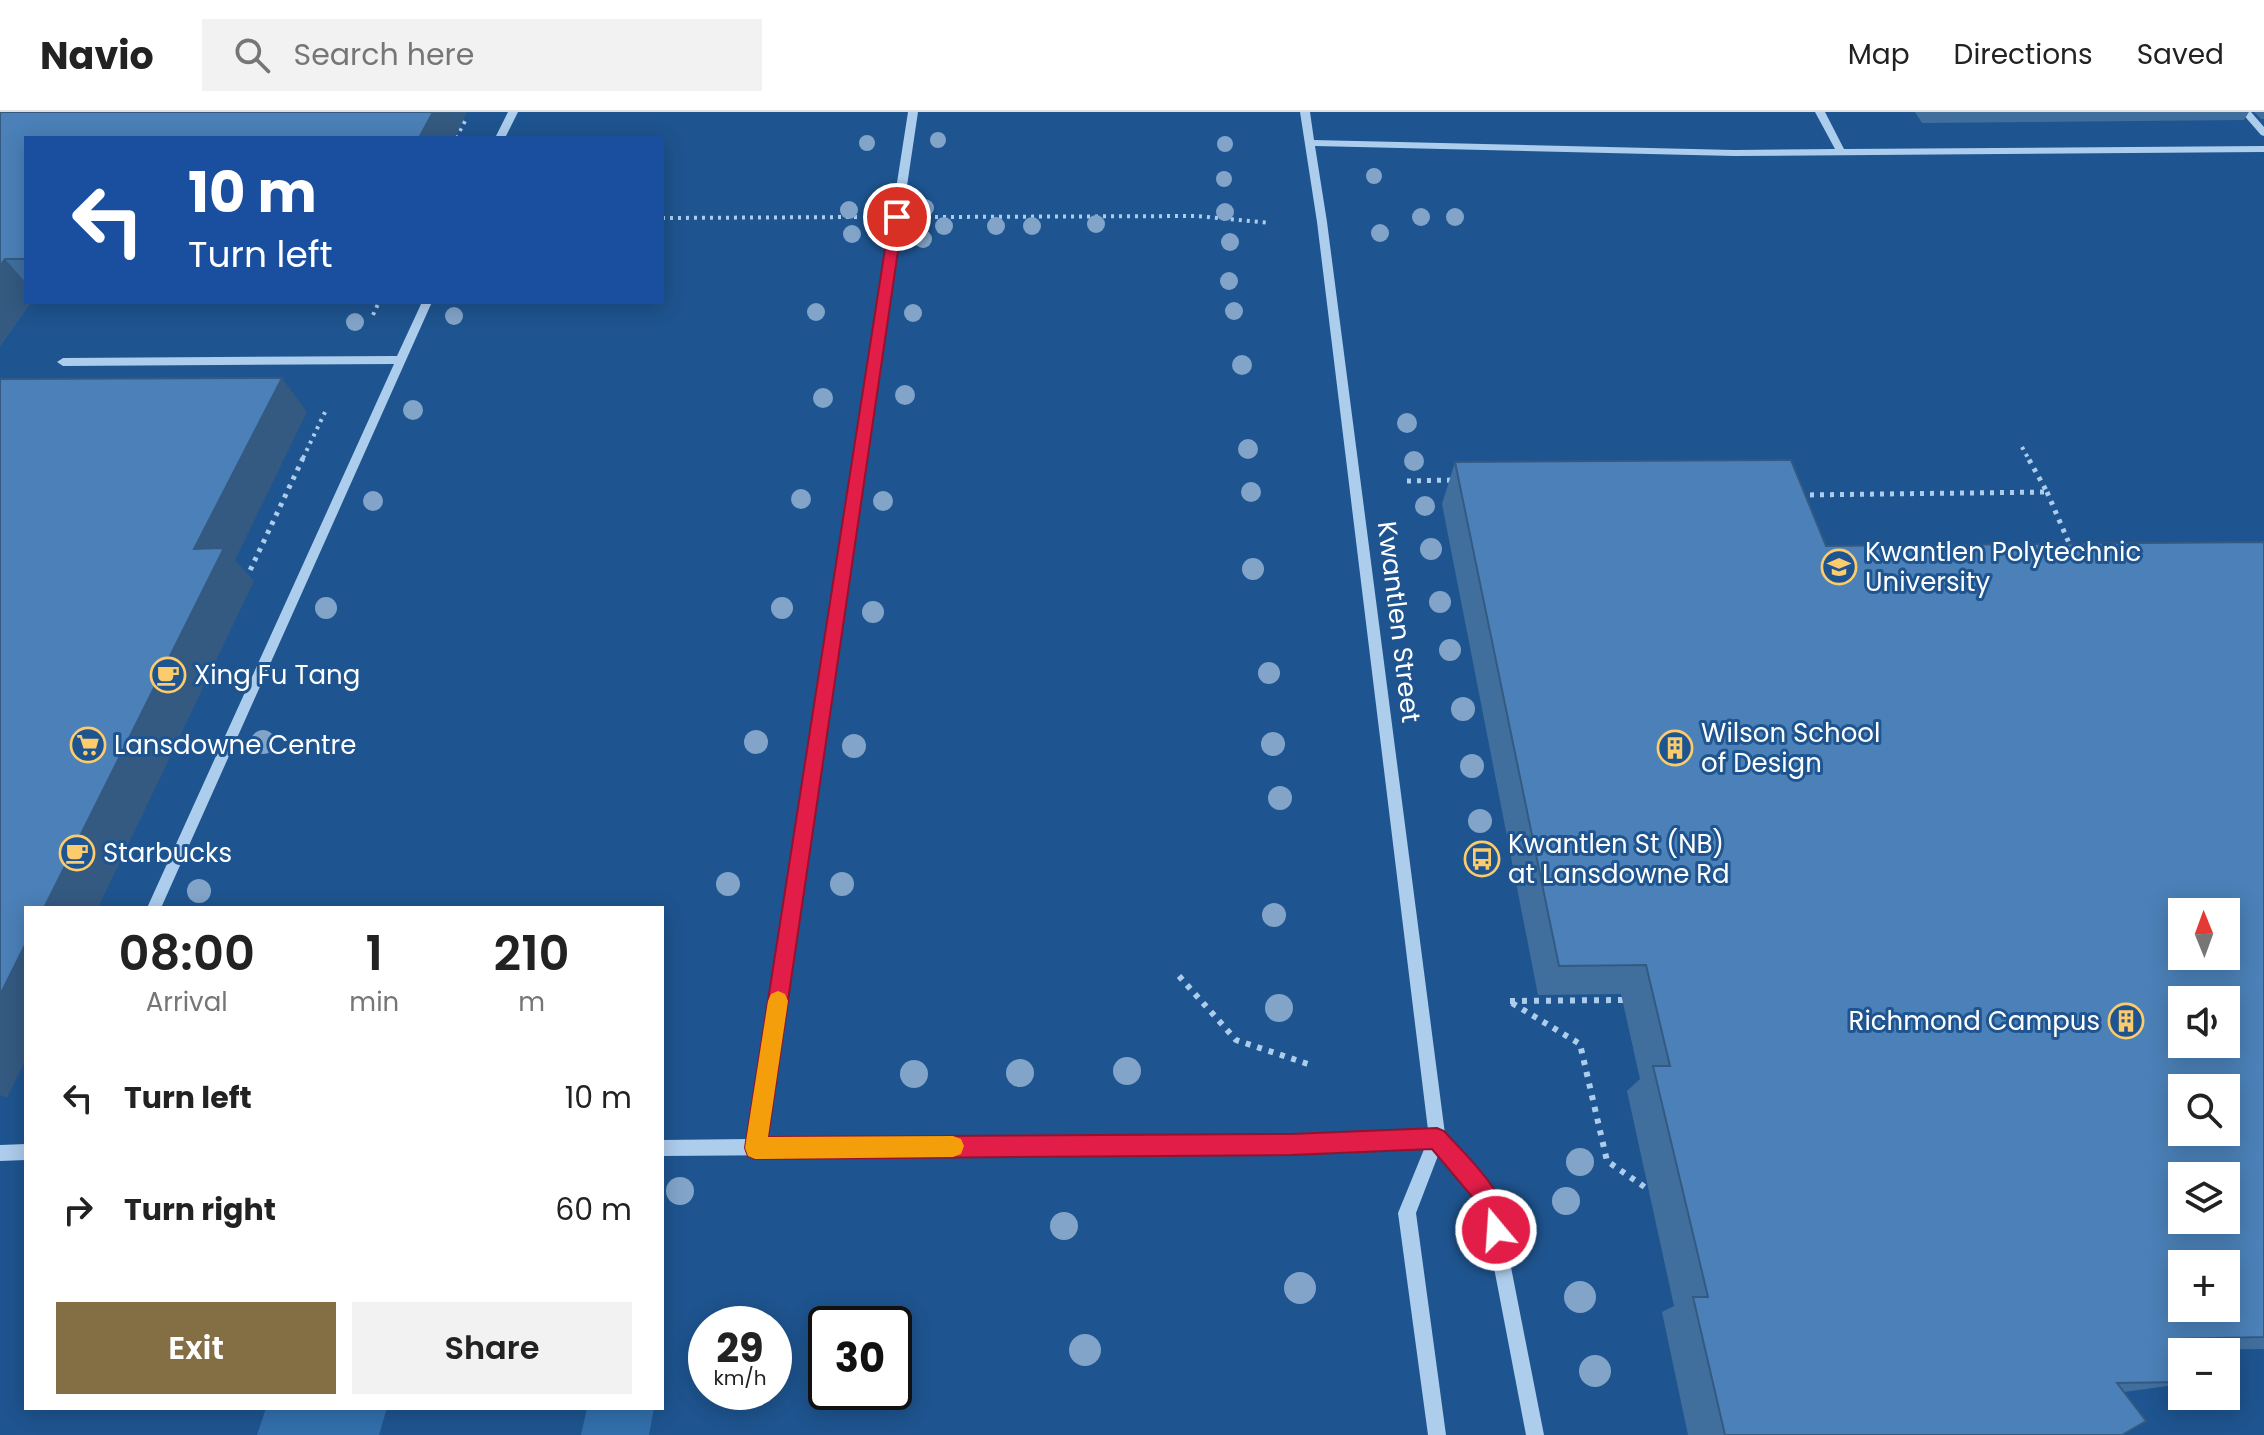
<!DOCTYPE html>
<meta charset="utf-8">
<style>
:root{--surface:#fff;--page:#f2f2f2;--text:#222;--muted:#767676;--line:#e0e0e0;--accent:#846e43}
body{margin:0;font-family:Poppins,sans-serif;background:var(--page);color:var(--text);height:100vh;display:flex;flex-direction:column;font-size:30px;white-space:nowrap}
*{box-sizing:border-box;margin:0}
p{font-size:26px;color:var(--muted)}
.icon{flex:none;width:44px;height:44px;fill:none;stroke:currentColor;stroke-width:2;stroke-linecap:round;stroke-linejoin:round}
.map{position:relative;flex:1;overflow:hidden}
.sheet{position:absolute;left:24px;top:794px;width:640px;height:504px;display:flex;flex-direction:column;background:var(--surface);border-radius:0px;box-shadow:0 4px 20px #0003}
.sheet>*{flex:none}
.banner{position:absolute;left:24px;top:24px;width:640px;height:168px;border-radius:0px;box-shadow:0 4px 20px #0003;background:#1a4fa0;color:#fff;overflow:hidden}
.needle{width:52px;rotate:359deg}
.controls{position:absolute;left:2168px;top:786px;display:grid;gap:16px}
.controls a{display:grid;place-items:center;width:72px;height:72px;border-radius:0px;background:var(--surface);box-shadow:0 4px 20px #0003;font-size:40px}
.speed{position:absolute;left:688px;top:1194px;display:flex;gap:16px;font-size:40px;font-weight:700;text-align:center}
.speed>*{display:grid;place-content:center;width:104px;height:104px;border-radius:50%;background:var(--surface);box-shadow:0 4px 20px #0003;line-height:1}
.speed small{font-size:20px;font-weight:400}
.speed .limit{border:4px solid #111;border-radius:12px;background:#fff;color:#111}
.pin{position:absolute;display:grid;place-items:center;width:68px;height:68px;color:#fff;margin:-34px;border:4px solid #fff;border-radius:50%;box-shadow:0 2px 8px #0007}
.me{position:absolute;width:88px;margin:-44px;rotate:342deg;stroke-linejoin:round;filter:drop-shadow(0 0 6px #0008)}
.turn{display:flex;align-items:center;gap:28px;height:168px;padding:0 32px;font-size:36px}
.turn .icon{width:104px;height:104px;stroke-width:2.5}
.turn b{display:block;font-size:56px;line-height:68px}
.eta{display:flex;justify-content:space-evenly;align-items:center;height:136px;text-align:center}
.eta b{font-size:48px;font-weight:600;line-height:56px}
.button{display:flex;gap:16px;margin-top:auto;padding:16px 32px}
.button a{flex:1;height:92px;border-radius:0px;background:var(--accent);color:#fff;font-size:32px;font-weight:600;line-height:92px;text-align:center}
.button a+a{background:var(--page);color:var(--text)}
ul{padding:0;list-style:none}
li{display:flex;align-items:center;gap:24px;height:112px;padding:0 32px}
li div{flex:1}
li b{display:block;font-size:30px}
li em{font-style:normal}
header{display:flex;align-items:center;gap:48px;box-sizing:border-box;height:112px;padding:0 40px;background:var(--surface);border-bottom:2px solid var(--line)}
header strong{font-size:38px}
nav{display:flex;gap:44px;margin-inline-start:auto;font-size:28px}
.search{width:560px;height:72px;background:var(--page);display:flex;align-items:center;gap:20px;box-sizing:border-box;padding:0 28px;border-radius:0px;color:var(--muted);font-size:30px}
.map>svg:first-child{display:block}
.green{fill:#326fac}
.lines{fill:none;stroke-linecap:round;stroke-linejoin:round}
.path-far2{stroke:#adcded;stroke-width:4;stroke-dasharray:3 5;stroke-linecap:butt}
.path-far1{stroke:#adcded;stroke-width:5;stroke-dasharray:4 6;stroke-linecap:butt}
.path{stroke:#adcded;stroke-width:6;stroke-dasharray:5 7;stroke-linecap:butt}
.minor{fill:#adcded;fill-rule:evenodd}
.tree{fill:#82a4c9}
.wall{fill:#406f9e}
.shaded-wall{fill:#345a81}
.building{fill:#4b81b8;stroke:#345a81;stroke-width:2;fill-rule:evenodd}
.route{fill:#e11d48;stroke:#92132f;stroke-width:2}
.slow{fill:#f59e0b}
.labels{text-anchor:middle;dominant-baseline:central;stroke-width:6;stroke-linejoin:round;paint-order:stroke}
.poi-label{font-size:26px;fill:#fff;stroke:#1e548f;text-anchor:start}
.street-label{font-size:26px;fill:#fff;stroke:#1e548f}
</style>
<header>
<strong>Navio</strong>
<div class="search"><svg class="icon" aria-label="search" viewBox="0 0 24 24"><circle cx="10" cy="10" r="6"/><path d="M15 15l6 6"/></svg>Search here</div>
<nav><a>Map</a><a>Directions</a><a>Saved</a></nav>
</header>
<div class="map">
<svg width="2264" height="1323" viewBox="0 0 2264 1323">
<rect width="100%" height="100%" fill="#1e548f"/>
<g class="green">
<path d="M266 1296H387L379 1323H257Z"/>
<path d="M587 1296H654L649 1323H581Z"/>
</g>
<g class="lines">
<g class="path-far2">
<path d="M456 26 465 9"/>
<path d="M935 105 1196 104 1270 111"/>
<path d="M662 106 861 105"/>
<path d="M373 203 379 190"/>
<path d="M2022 335 2028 346"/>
<path d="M303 346 327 296"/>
</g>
<g class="path-far1">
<path d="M1407 369 1454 368"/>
<path d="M2047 380 2072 438"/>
<path d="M1800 383 2047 380 2027 344"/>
<path d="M246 467 304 344"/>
</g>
<g class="path">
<path d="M1179 864 1236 928 1314 954"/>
<path d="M1510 889 1625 888"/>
<path d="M1512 891 1580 932 1607 1049 1649 1078"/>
</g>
<g class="minor">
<path d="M508 0H518L505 26H495Z"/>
<path d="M908 0H918L765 1027 1291 1024 1428 1018 1317 110 1300 0H1310L1314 28 1734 38 1835 37 1815 0H1825L1844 37 2264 34V40L1734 44 1315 34 1327 110 1445 1022 1496 1083 1498 1089 1544 1323H1526L1482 1093 1439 1041 1416 1101 1446 1323H1428L1398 1101 1425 1035 1291 1040 662 1044V1028L748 1027Z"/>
<path d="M2241 0H2251L2264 15V24L2261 23Z"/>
<path d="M422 190H432L161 796H147L394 252 63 254 57 250 63 246 397 244Z"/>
<path d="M26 1032V1048L0 1049V1033Z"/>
</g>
</g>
<g class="tree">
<circle cx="938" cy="28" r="8"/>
<circle cx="867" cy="31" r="8"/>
<circle cx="1225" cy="32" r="8"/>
<circle cx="1374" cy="64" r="8"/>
<circle cx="1224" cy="67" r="8"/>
<circle cx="925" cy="96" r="9"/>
<circle cx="849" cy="98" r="9"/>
<circle cx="1225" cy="100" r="9"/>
<circle cx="1421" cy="105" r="9"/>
<circle cx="1455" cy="105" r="9"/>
<circle cx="1096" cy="112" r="9"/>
<circle cx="944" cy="114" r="9"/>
<circle cx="996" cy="114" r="9"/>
<circle cx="1032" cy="114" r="9"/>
<circle cx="1380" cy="121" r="9"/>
<circle cx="852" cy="122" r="9"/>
<circle cx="923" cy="127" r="9"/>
<circle cx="1230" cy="130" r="9"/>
<circle cx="1229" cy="169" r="9"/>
<circle cx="1234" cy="199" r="9"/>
<circle cx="816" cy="200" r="9"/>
<circle cx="913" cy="201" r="9"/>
<circle cx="454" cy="204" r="9"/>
<circle cx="355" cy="210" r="9"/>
<circle cx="1242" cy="253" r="10"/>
<circle cx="905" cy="283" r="10"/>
<circle cx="823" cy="286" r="10"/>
<circle cx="413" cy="298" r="10"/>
<circle cx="1407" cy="311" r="10"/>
<circle cx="1248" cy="337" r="10"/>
<circle cx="1414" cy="349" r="10"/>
<circle cx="1251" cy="380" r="10"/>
<circle cx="801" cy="387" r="10"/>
<circle cx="373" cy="389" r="10"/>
<circle cx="883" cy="389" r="10"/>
<circle cx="1425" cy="394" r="10"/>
<circle cx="1431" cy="437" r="11"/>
<circle cx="1253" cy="457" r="11"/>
<circle cx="1440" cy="490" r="11"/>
<circle cx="326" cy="496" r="11"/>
<circle cx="782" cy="496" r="11"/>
<circle cx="873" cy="500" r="11"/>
<circle cx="1450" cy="538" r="11"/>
<circle cx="1269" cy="561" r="11"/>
<circle cx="1463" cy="597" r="12"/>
<circle cx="263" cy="630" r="12"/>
<circle cx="756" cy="630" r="12"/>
<circle cx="1273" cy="632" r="12"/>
<circle cx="854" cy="634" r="12"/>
<circle cx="1472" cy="654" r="12"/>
<circle cx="1280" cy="686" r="12"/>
<circle cx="1480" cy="709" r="12"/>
<circle cx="728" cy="772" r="12"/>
<circle cx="842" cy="772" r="12"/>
<circle cx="199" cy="779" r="12"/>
<circle cx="1274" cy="803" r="12"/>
<circle cx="1279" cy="896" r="14"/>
<circle cx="1127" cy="959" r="14"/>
<circle cx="1020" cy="961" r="14"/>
<circle cx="914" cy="962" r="14"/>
<circle cx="1580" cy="1050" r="14"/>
<circle cx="680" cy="1079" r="14"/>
<circle cx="1566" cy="1089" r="14"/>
<circle cx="1064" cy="1114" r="14"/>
<circle cx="1300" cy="1176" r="16"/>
<circle cx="1580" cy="1185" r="16"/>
<circle cx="1085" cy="1238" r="16"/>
<circle cx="1595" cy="1259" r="16"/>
</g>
<g class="wall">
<path d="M0 0 26 26V190H31L0 234Z"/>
<path d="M1915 0H2249L2244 8 1922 11Z"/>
<path d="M2254 0H2264V7H2261Z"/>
<path d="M159 190H375L374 192H160Z"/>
<path d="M1455 350 1826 434 2264 430V1237L2180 1238 2182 1243V1272L2124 1280 2122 1323H1688L1662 1200 1674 1194 1627 979 1640 967 1621 882 1538 883 1442 392Z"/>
</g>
<g class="shaded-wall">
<path d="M433 0H467L455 26H419Z"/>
<path d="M5 147 26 171V190H31L0 234V154Z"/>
<path d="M282 266 307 300 235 448 254 469 98 796H44L194 437Z"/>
<path d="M26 831V947L7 986 0 983V883Z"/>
</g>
<g class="building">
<path d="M0 0H433L419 26H26V147H5L0 154Z"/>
<path d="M282 266 194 437 224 436 44 796H26V831L0 883V267Z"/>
<path d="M1791 348 1826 434 2264 430V1225L2176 1227 2182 1243V1270L2117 1271 2146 1309 2122 1323H1725L1693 1185H1708L1653 954H1670L1646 853 1559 854 1455 350ZM2182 800H2226V844H2182ZM2182 888H2226V932H2182ZM2182 976H2226V1020H2182ZM2182 1064H2226V1108H2182ZM2182 1152H2226V1196H2182Z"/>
</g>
<path class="route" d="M897 101 903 105 768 1025 1291 1022 1437 1016 1444 1019C1466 1044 1519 1090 1504 1126L1496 1130 1488 1126 1480 1094 1432 1037 1291 1043 755 1047 748 1044 745 1036 890 105Z"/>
<path class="slow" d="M778 879 785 882 788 889 768 1025 953 1024 961 1027 964 1034 961 1042 953 1045 755 1047 748 1044 745 1036 768 889 771 882Z"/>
<defs>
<g id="university-ring" transform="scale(1.8)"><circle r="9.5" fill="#1e548f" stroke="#fccc6c" stroke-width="1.5"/><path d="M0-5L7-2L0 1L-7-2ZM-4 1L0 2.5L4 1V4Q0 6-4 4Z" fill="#fccc6c"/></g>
<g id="cafe-ring" transform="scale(1.8)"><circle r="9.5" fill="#1e548f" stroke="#fccc6c" stroke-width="1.5"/><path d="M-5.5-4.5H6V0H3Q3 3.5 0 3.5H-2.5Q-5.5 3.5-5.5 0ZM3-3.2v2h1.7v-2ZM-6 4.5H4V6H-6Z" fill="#fccc6c"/></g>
<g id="supermarket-ring" transform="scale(1.8)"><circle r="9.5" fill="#1e548f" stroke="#fccc6c" stroke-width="1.5"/><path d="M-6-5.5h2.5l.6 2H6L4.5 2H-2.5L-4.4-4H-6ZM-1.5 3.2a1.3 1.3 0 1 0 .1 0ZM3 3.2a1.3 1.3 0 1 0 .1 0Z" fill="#fccc6c"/></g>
<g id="building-ring" transform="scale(1.8)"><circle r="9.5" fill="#1e548f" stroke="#fccc6c" stroke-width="1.5"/><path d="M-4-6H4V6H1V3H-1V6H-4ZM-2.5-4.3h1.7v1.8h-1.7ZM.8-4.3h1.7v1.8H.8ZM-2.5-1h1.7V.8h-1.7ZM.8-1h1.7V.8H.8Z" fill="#fccc6c"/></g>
<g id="bus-ring" transform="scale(1.8)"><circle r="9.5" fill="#1e548f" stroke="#fccc6c" stroke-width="1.5"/><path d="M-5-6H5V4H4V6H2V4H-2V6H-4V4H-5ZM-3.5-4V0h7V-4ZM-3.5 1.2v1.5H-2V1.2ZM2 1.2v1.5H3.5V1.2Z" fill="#fccc6c"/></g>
</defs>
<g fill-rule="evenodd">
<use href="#university-ring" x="1839" y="455"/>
<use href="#cafe-ring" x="168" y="563"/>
<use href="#supermarket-ring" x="88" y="633"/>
<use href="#building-ring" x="1675" y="636"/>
<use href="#cafe-ring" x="77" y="741"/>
<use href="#bus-ring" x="1482" y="747"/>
<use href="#building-ring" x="2126" y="909"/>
</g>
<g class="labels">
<g class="poi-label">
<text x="1865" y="440">Kwantlen Polytechnic<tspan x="1865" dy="30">University</tspan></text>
<text x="194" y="563">Xing Fu Tang</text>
<text x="1701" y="621">Wilson School<tspan x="1701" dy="30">of Design</tspan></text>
<text x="114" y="633">Lansdowne Centre</text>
<text x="1508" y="732">Kwantlen St (NB)<tspan x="1508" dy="30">at Lansdowne Rd</tspan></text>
<text x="103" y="741">Starbucks</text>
<text x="2100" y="909" text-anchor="end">Richmond Campus</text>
</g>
<g class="street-label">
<text transform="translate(1399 510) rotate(83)">Kwantlen Street</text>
</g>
</g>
</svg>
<div class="controls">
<a><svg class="needle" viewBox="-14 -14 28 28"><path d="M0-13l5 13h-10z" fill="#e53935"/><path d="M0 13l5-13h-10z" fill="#767676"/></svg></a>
<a><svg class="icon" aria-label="sound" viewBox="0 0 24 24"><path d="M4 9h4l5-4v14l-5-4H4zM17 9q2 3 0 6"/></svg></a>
<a><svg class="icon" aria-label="search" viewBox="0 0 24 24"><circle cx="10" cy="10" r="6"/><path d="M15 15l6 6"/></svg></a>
<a><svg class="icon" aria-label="layers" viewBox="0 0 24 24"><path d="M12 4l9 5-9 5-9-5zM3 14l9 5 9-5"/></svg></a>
<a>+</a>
<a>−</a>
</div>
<div class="speed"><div>29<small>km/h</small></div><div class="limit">30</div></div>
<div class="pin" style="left:897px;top:105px;background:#d93025"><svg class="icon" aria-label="arrive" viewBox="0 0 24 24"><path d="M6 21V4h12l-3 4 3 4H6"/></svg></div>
<svg class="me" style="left:1496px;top:1118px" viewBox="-20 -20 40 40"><circle r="17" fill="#e11d48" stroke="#fff" stroke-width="3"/><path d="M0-11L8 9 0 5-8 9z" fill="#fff"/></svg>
<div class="banner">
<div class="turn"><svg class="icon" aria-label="left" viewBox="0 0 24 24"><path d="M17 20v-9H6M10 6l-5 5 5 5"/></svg><div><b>10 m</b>Turn left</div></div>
</div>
<section class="sheet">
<div class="eta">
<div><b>08:00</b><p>Arrival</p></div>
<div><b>1</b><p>min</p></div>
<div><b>210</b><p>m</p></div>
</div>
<ul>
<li><svg class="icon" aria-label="left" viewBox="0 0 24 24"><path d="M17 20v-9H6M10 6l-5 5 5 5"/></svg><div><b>Turn left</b></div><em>10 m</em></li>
<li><svg class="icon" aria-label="right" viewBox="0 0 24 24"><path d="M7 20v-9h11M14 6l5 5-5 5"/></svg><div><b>Turn right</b></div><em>60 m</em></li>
</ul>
<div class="button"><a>Exit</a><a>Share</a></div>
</section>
</div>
